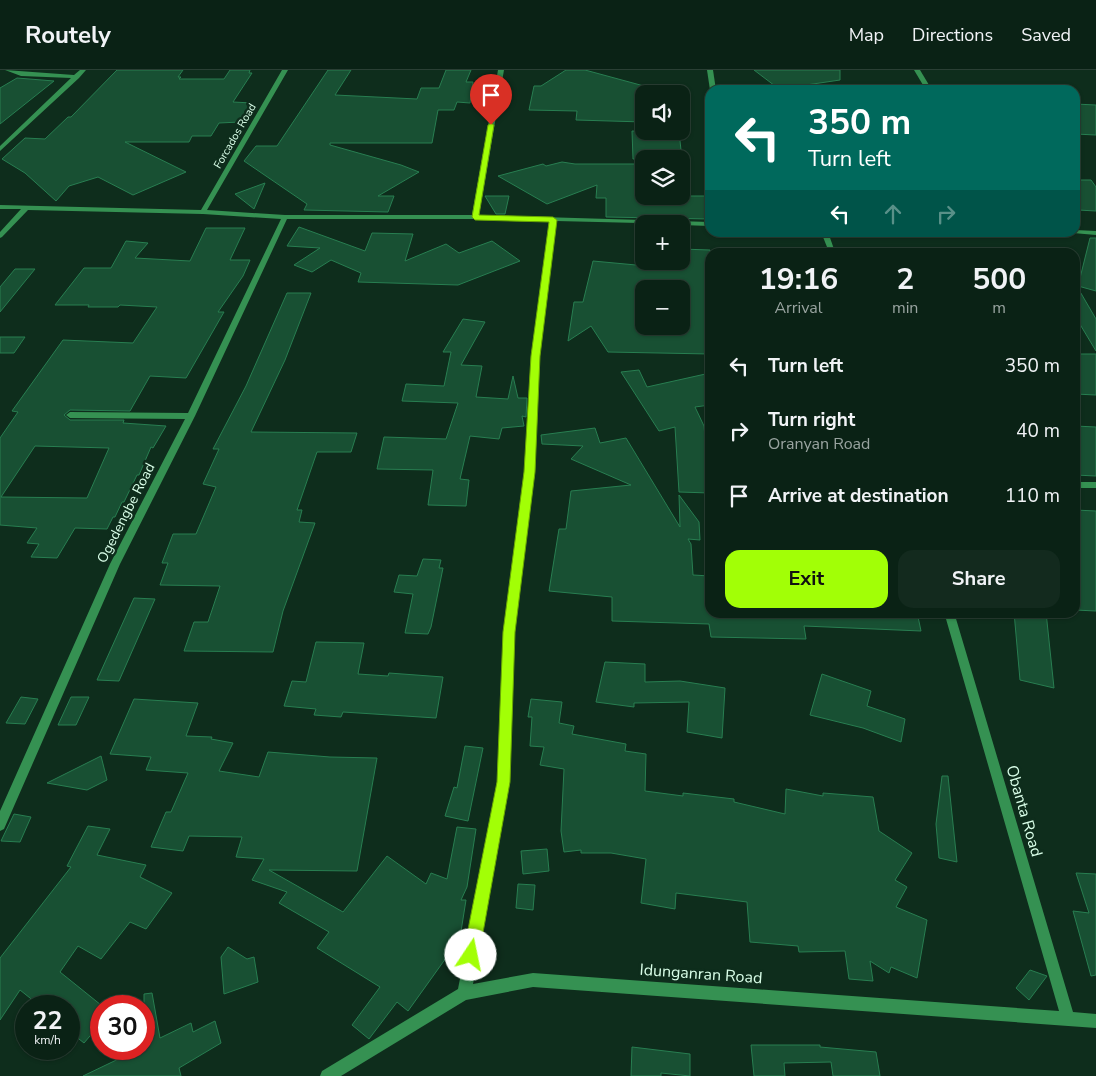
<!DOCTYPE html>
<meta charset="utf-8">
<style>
:root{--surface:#0a2215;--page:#132a1e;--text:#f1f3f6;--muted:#99a4a0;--line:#2a3f34;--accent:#a2ff06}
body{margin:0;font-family:"Nunito Sans",sans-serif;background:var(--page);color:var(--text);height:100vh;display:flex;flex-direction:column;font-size:19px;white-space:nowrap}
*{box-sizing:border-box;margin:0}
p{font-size:16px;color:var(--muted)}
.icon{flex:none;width:28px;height:28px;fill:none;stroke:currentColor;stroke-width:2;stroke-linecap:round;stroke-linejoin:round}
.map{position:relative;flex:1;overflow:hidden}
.panel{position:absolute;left:705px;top:178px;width:375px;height:370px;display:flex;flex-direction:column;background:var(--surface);border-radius:15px;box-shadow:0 1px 4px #0004,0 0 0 1px var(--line)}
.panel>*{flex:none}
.banner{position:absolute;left:705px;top:15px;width:375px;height:152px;border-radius:15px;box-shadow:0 1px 4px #0004,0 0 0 1px var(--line);background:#00695c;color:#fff;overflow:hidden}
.buttons{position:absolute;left:635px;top:15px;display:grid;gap:10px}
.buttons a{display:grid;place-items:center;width:55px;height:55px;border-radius:10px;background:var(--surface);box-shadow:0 1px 4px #0004,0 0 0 1px var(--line);font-size:25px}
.speed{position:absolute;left:15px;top:925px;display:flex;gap:10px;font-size:25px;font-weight:700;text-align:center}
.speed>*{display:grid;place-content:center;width:65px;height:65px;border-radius:50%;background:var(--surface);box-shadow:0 1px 4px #0004,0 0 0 1px var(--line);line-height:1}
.speed small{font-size:12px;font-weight:400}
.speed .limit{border:8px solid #d22;background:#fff;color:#111}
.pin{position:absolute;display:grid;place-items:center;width:42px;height:42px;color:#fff;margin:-51px -21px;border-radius:50% 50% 50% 0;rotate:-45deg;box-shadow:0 0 5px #0007}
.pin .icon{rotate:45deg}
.me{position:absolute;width:55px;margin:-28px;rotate:11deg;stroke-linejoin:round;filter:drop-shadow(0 0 4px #0008)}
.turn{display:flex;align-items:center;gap:18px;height:105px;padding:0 20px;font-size:22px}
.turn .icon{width:65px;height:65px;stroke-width:2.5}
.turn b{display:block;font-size:35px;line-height:42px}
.lanes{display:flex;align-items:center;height:48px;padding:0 20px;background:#0003;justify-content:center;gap:25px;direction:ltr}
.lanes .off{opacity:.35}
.eta{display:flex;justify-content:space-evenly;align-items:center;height:85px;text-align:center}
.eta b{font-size:30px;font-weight:700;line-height:35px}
.cta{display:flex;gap:10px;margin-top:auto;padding:10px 20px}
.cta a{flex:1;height:58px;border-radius:15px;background:var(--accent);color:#111;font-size:20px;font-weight:700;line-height:58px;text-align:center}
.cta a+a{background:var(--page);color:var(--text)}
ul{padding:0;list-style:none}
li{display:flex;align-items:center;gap:15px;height:65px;padding:0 20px}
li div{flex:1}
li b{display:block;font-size:19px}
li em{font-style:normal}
header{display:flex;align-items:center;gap:30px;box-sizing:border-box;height:70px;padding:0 25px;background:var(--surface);border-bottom:1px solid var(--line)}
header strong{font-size:24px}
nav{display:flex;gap:28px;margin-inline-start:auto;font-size:18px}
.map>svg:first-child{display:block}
.building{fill:#185033;stroke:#287e51;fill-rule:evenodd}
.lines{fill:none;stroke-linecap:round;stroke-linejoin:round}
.lane{fill:#359152;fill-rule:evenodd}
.street{fill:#359152;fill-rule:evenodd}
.route{fill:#a2ff06;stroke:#69a604}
.labels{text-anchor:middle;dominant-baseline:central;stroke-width:5;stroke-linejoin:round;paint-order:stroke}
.far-street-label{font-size:11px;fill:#daffe9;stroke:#0e2d1c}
.street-label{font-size:14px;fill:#daffe9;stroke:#0e2d1c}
.near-street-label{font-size:16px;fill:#daffe9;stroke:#0e2d1c}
</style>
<header>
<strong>Routely</strong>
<nav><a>Map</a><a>Directions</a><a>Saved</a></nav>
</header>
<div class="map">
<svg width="1096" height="1006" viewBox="0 0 1096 1006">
<rect width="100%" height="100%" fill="#0e2d1c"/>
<g class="building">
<path d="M117 0H183L178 7H181L179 9H224L230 0H250L249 3H252L233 32 252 33 240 52 219 53 211 66H192L189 72H125L186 102 133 125 98 107 69 116 56 131 25 103 2 89 25 68 45 69 68 47H71Z"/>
<path d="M328 0H351L335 25 417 29 421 18H439L446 0H471L466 12H473L470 33 457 32 454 40H438L432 73H330V75L401 95 419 102 378 126H394L388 142 304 140 307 134 244 91 256 76H277Z"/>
<path d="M566 0H585L644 16V52L576 50 577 41 529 40 534 16H541Z"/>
<path d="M754 0H840V10L779 19Z"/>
<path d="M17 8 54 11 0 54V18Z"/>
<path d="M1075 34 1096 35V65L1075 64Z"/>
<path d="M632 61 679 62 682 89H633Z"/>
<path d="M562 92 575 94H644V126H710V149L606 147V128H596L597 115 547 134 498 106 543 94 546 96Z"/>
<path d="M1075 110H1091L1096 117V141L1078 140 1075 134Z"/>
<path d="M265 113 254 139 235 124Z"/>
<path d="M485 126H509L505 144H496Z"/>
<path d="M299 157 365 181 372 163 413 164 405 191 446 174 459 183 492 171 520 191 458 215 358 212 361 203 331 190 312 202 294 195 320 178 287 176Z"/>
<path d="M206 158H245L230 190H250L243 206 218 242H224L186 308 150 306 130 341 70 340 64 345 70 350H124L123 353 166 356 153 378 151 377 139 405H137L124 432H122L115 447H113L107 459 75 458 57 488 31 487 39 474 27 473 37 458 0 455V368L18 342 12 341 63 270 133 273 157 237 120 235 118 237H88L89 235H55L84 198H111L126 171 148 173 135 188 190 191ZM35 376 109 378 87 428 1 427Z"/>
<path d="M1090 168H1096V221L1078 216Z"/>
<path d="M681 179 710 180V284L608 282 591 256 568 271 574 232H583L593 191 636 195V191L681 193ZM644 219H681V256H644Z"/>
<path d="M15 199H35L0 242V217Z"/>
<path d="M1075 213 1096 249V281L1075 246Z"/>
<path d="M287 223H311L285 290 251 362 357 363 351 382H317L297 440H302L299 452 315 453 283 541 273 582 184 581 194 552H208L220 516 160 515 168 493H162L173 464H196L216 417 203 414 219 379H213L246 316Z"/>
<path d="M463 249 485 252 461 295 482 296 476 327 508 329 513 306 518 328H527L526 347 522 346 524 356 502 358 499 369 470 366 460 409 469 410 466 436 428 435 433 400 377 399 384 367 446 369 458 333 402 331 406 314 444 316 451 282H443Z"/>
<path d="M0 267H25L14 283H0Z"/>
<path d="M1075 284H1096V325L1075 324Z"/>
<path d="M639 300 647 317 710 303V335L695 337 704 356 710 423 679 422 675 357 659 361 621 302Z"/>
<path d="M1075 356 1096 357V406L1075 405Z"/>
<path d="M595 358 600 373 626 368 680 457 679 425 699 452 700 470 688 469 691 474 693 505 710 506V542H917L921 561 804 556 806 569 711 567 709 554 612 551V527L549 521 559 459H566L571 421 631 415 571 389 583 376 542 374 541 365Z"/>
<path d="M1075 440 1096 441V541L1075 540Z"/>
<path d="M423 489 441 490 439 498H443L431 557 428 564 405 563 413 524 394 522 399 505 417 506Z"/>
<path d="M134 528 155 529 119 611 97 610Z"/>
<path d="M1014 542H1046L1054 618 1020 610Z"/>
<path d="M316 572 364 573 358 604 388 606 389 603 443 607 436 648 343 642 341 647 314 645 316 639 284 636 292 611 306 612Z"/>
<path d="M605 592 645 594V612L680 611 725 618 722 668 687 662 689 632 634 633V637L596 632Z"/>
<path d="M822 604 871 621 867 636 905 649 901 672 863 658 810 645Z"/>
<path d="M21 627 38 629 25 654 6 653Z"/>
<path d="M71 627H89L76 655H58Z"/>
<path d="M134 629 198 633 186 666 212 667 211 669 233 673 219 701 259 707 268 682 330 687 377 688 357 801 269 800 343 842 387 786 426 814 431 803 447 809 457 757 476 759 467 817 461 830H466L459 874H456L408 941 397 932 369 969 352 955 380 917 317 878 329 862 279 833 287 822 252 810 264 789 236 787 242 767 189 766 183 781 151 777 166 742H171L188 703 146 700 151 687 110 684Z"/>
<path d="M531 629 562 632 559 653 574 656 572 664 626 674 625 681 646 684 645 721 683 726V723L734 729V732L785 744 786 719 823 726V723L873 727 879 761 912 783 895 810 907 817 896 837 927 850 917 908 891 897 889 903 870 891 873 911 849 909 845 881 799 882 798 876 750 872 747 832 676 823 675 839 641 833 646 789 611 783H581V780L564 782 561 761 564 699 540 695 544 677 530 676 532 647H528Z"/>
<path d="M465 676 483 678 468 751 445 746 454 717 457 718Z"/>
<path d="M101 686 107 710 87 720 47 713Z"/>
<path d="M942 706H948L957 792 939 788 936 754Z"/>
<path d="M14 744 31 747 20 772 1 771Z"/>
<path d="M88 756 110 759 97 785 146 795 140 807 172 823 146 859 130 852 101 889 78 876 60 902 101 935V953L84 973 69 961V936H40L20 920 0 950V888L71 797 67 796Z"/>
<path d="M547 779 549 801 523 804 521 781Z"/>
<path d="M1076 803 1096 804V905L1091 906 1073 841 1089 843Z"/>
<path d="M518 814 535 815 533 840 516 838Z"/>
<path d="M228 877 247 889 254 887 258 912 224 924 221 887Z"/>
<path d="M1030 900 1047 906 1029 930 1016 918Z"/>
<path d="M152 923 160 968 191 953 193 962 215 951 221 973 179 998 181 1006H83L131 983 130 979H144V924Z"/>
<path d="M751 975H820V977L876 982 880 1006H833L831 992 784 993 785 1006H754Z"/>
<path d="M632 977 690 984V1006L661 1003V1006H631Z"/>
</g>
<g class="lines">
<rect class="lane" x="1075" y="412" width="21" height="6"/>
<g class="street">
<path d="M5 0 74 5 80 0H86L79 8 0 81V76L71 8 21 6Z"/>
<path d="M282 0H288L207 140 285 145H472L498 0H504L479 145 710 152V156L681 155V154L556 151 539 286 535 402 514 562 509 712 473 914 533 903 1059 941 944 542H954L1073 942 1096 944V958L533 917 466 930 341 1006H320L322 1001 458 919 497 712 504 562 525 402 531 286 550 151 475 149H287L195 346 120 494 4 759 0 761V741L110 494 185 349 70 348 66 345 70 342 188 343 281 149 203 144 28 140 2 167 0 168V162L21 139H0V135L201 140Z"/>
<path d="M707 0H713L716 20H710Z"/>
<path d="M914 0H920L932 20H926Z"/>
<path d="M1075 160 1096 161V165L1073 163 1075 162Z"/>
<path d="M821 162H828L835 182H829Z"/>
</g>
</g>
<path class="route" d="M491 53 494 55 479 145 553 147 557 150 540 286 535 402 515 562 510 712 479 885 477 890 471 892 466 890 463 885 497 712 503 562 524 402 531 286 549 152 475 150 472 147 488 55Z"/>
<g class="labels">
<g class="far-street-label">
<text transform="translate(235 66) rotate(-60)">Forcados Road</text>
</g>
<g class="street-label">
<text transform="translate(126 443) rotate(-63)">Ogedengbe Road</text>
</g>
<g class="near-street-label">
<text transform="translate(1024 741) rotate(74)">Obanta Road</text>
<text transform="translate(701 904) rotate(4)">Idunganran Road</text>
</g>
</g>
</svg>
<div class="buttons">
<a><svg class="icon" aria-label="sound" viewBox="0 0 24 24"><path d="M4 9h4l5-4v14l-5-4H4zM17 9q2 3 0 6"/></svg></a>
<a><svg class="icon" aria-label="layers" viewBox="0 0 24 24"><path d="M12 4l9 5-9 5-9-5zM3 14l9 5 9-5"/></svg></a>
<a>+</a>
<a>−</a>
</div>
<div class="speed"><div>22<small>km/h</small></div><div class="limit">30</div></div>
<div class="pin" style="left:491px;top:55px;background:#d93025"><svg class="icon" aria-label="arrive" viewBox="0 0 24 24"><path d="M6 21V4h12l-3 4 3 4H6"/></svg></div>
<svg class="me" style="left:471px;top:885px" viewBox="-20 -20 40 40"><circle r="19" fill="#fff"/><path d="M0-13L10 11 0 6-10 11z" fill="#a2ff06"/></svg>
<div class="banner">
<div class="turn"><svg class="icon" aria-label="left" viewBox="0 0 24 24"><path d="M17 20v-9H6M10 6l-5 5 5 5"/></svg><div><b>350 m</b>Turn left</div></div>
<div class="lanes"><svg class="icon" aria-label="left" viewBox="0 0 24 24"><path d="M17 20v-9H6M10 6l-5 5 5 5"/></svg><svg class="icon off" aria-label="ahead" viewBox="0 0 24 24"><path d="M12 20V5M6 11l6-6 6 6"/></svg><svg class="icon off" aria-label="right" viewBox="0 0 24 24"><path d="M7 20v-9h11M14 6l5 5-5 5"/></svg></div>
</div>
<section class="panel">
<div class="eta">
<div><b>19:16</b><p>Arrival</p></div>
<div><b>2</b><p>min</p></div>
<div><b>500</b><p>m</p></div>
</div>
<ul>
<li><svg class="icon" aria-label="left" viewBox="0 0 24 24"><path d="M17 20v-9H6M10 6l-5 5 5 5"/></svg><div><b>Turn left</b></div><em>350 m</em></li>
<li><svg class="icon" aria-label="right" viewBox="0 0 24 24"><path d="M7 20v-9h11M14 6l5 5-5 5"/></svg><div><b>Turn right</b><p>Oranyan Road</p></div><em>40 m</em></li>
<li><svg class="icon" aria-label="arrive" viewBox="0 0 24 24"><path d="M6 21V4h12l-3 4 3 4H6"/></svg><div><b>Arrive at destination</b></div><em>110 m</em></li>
</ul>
<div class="cta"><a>Exit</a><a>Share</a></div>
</section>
</div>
